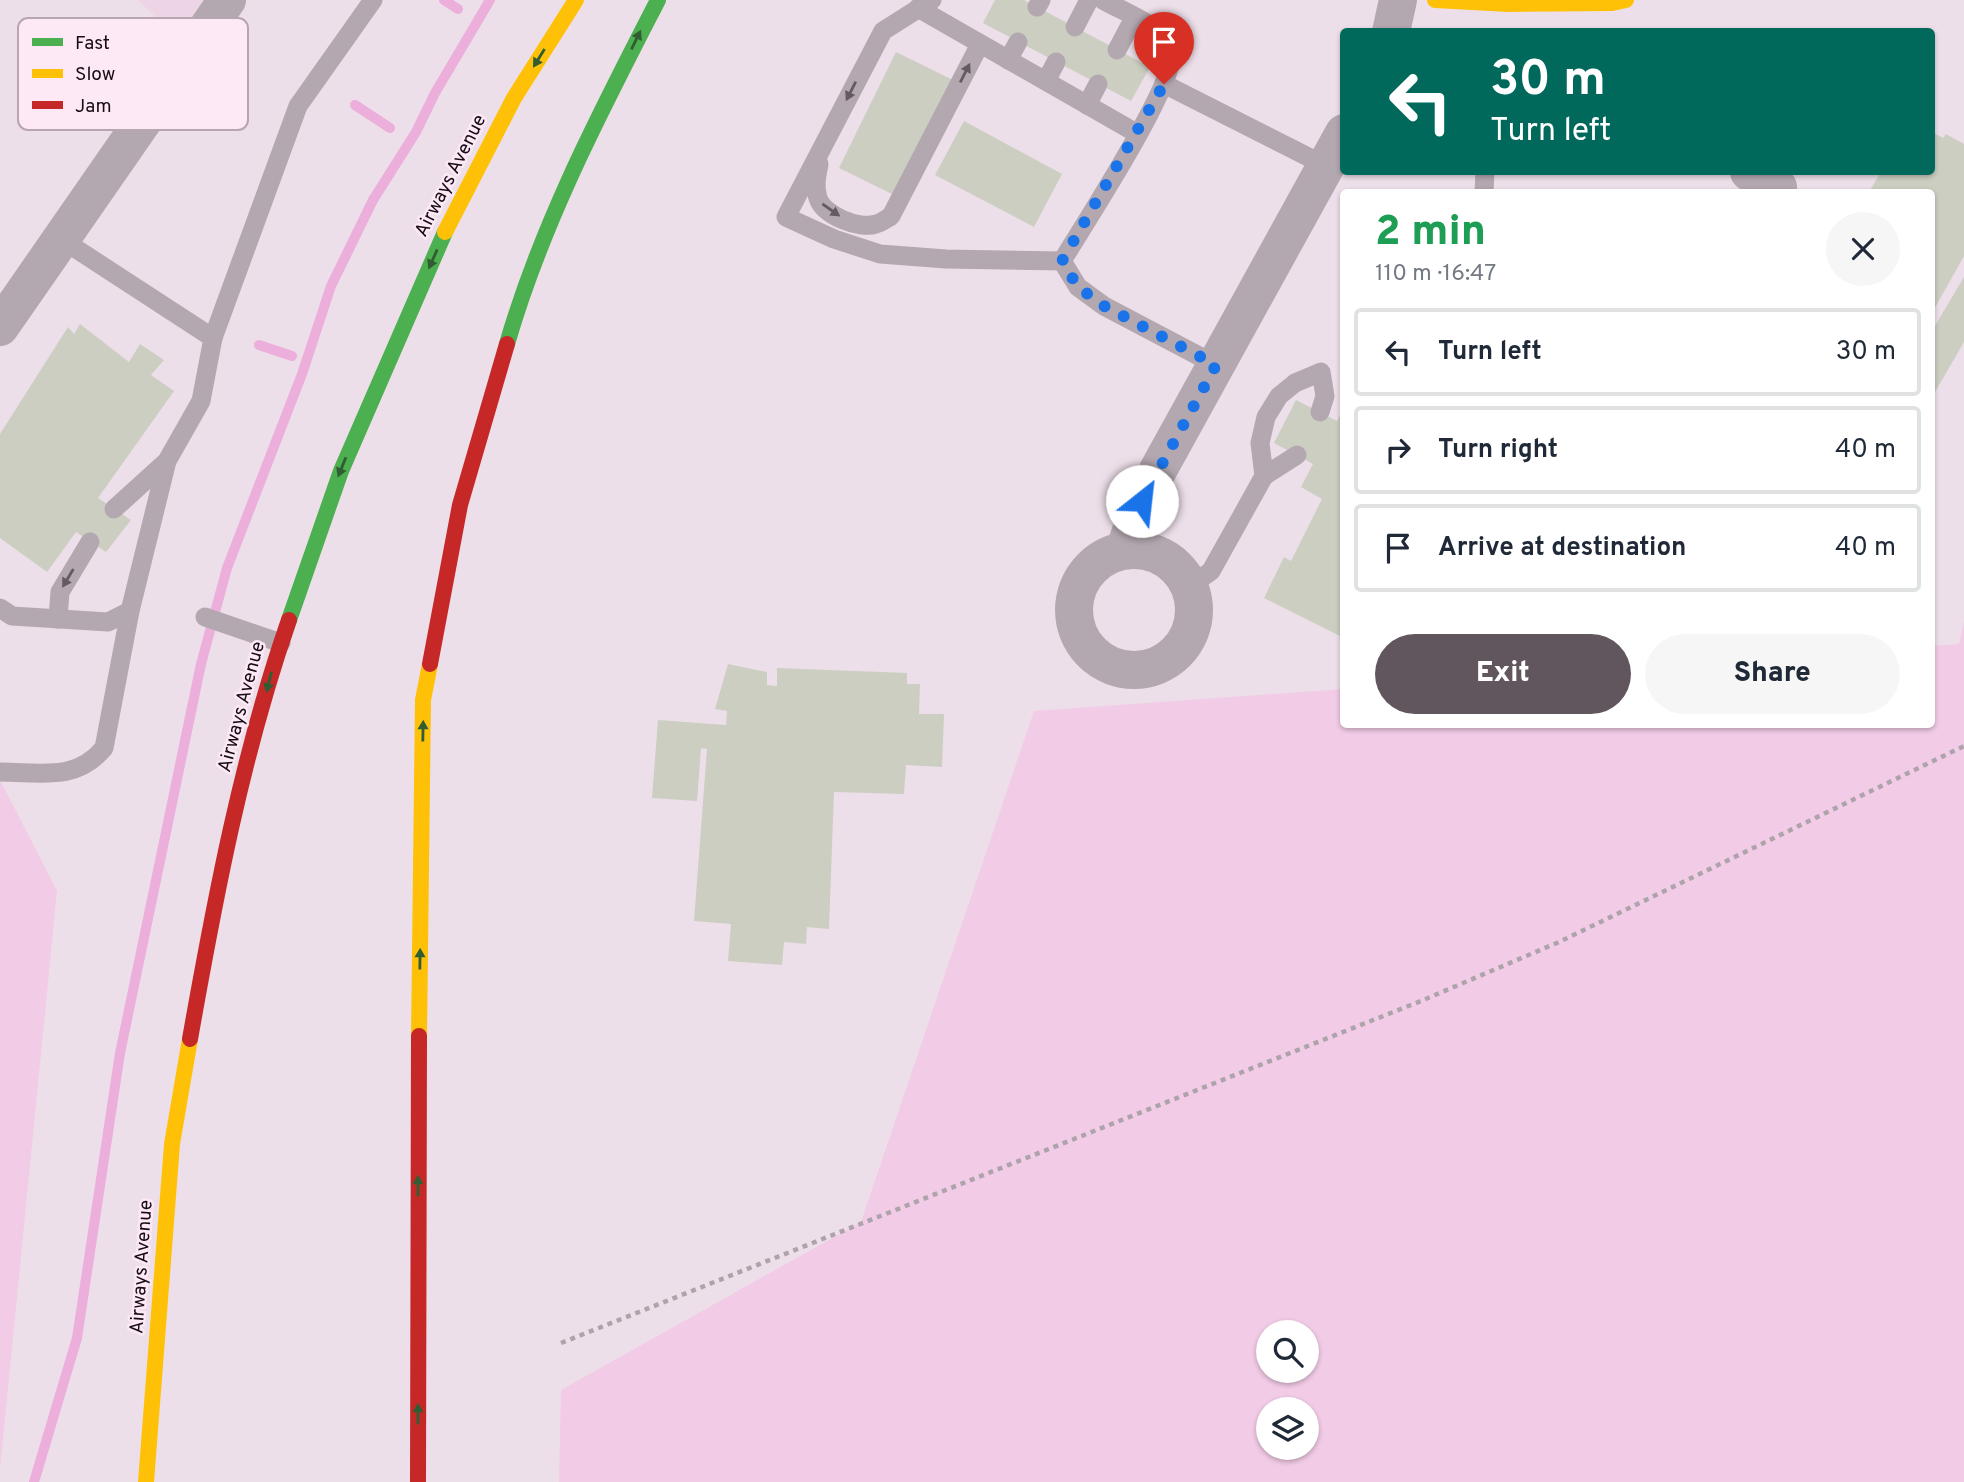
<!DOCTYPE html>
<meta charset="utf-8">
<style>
:root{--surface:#fff;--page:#f6f6f7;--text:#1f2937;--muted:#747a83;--line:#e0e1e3;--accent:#61565e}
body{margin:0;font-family:Overpass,sans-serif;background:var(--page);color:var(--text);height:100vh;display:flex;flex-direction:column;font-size:26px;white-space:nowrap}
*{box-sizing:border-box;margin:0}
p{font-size:23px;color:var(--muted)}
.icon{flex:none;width:38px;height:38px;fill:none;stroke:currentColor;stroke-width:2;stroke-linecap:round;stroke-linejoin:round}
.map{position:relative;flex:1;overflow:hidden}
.sheet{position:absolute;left:1340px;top:189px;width:595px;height:539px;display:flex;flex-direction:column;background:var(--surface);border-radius:7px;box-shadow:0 2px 5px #0004}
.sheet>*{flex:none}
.banner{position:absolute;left:1340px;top:28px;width:595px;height:147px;border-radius:7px;box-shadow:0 2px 5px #0004;background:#00695c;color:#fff;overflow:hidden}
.buttons{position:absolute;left:1256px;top:1320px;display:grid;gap:14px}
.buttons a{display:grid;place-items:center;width:63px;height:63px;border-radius:50%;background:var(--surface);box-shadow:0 2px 5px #0004;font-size:35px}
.pin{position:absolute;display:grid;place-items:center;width:60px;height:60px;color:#fff;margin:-72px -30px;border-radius:50% 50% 50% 0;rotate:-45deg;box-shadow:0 0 7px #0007}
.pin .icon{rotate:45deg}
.me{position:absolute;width:77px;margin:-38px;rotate:29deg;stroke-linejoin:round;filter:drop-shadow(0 0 5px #0008)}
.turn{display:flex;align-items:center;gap:24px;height:147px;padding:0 35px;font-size:32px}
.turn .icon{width:91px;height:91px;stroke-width:2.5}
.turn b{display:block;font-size:49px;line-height:60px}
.round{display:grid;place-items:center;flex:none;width:74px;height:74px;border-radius:37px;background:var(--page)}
.head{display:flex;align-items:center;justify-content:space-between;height:119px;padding:0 35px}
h1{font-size:42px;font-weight:800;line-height:52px;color:#1e9e55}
.button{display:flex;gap:14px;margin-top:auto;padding:14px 35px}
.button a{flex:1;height:80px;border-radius:42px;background:var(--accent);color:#fff;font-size:28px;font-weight:800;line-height:80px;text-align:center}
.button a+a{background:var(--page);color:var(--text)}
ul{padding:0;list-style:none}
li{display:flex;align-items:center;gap:21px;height:88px;margin:0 14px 10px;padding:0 21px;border:4px solid var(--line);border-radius:7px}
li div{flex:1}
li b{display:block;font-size:26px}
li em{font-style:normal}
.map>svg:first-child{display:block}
.built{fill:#edd5e5}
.green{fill:#f2cbe6;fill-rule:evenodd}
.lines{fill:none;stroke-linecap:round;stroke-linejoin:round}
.stream{stroke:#ecafdb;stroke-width:10}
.building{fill:#cccec2}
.path{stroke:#ada3aa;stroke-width:4.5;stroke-dasharray:5 5;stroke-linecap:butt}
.lane{stroke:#b4a8b0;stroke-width:19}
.street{stroke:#b4a8b0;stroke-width:38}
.fast{stroke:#4caf50;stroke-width:16}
.slow{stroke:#ffc107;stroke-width:16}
.jam{stroke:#c62828;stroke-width:16}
.oneway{fill:#305e32}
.oneway2{fill:#645a62}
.route{stroke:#1a73e8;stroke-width:12;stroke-dasharray:0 21.6}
.labels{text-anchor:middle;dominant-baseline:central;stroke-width:5;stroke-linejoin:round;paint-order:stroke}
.street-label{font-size:19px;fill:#150d13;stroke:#fde8f6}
.key{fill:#fde8f6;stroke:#b7a6b2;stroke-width:2}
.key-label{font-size:19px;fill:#150d13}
</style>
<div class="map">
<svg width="1964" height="1482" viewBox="0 0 1964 1482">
<rect width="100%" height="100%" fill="#eddfe9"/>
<path class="built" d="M138 0H220L186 46Z"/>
<g class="green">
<path d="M1964 621V1482H559L561 1390 861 1222 1034 711 1344 689V724H1932V646L1959 644ZM1269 1332H1307V1370H1269ZM1269 1409H1307V1447H1269Z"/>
<path d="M0 780 57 891 0 1469Z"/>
</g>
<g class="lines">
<g class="stream">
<path d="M444 0 458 9"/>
<path d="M355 105 390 128"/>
<path d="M259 345 292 356"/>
<path d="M34 1482 77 1338 120 1053 201 664 227 568 302 374 331 286 373 200 416 132 435 93 490 0"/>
</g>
</g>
<g class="building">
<path d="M995 0H1024L1150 67 1131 101 983 23Z"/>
<path d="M896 52 953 80 896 196 839 168Z"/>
<path d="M964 121 1062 174 1034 227 935 175Z"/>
<path d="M1932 132 1943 138 1946 134 1964 144V256L1932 313V192H1869L1881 172H1932Z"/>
<path d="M1964 277V342L1935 392 1932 390V331Z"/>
<path d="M80 324 129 362 140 344 164 360 151 375 174 391 98 498 131 520 106 552 76 532 47 572 0 538V434L68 327 74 334Z"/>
<path d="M1296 400 1337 421 1344 408V638L1264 598 1284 557 1291 561 1322 499 1301 487 1313 464 1274 443Z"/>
<path d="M728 664 767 672V685L777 686V668L907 673V684H920L919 714H944L942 767 906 765 904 794 834 792 829 929 807 927 806 944 784 942 782 965 728 961 731 924 694 921 707 749 701 748 697 801 652 798 658 720 726 725 727 711 715 709Z"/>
</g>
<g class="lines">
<path class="path" d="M561 1343 1421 1001 1559 942 1964 746"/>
<g class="lane">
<path d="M932 0 883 31 786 217 834 239 880 254 946 259 1062 261C1081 229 1181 78 1171 49 1163 25 1123 12 1103 0"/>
<path d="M1037 7 1041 0"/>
<path d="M918 8 1138 134"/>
<path d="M1075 27 1089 0"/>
<path d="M1117 50 1134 18"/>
<path d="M1008 60 1018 42"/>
<path d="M1046 81 1056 62"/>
<path d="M1164 84 1326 166"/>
<path d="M1087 105 1098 84"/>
<path d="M819 164C817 175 814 186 818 198 823 215 859 230 876 224 881 223 886 219 891 216L980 44"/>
<path d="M1484 192 1485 172"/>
<path d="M61 239 213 338"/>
<path d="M1062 261 1078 287 1104 306 1216 365"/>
<path d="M1264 476 1297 455"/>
<path d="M114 509 167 461"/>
<path d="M1189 587 1211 571 1264 476 1260 443 1266 417 1279 396 1295 383 1321 372 1325 396 1320 412"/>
<path d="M0 608 12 616 108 622 130 611 167 461 201 401 213 338 298 106 373 0"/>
<path d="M205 617 281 643"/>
<path d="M58 619 60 592 90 542"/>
<path d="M0 772C40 772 76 782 104 748L130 611"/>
</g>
<g class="street">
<path d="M1391 32 1398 0"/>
<path d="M1749 172 1778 187"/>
<path d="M0 327 227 0"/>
<path d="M1125 549 1141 501 1344 133"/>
<circle cx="1134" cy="610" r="60"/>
</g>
<g class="fast">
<path d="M507 344C542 223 601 111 658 0"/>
<path d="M289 620 341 471 445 232"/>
</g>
<g class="slow">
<path d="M1435 0 1509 4 1612 3 1626 0"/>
<path d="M445 232 514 98 576 0"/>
<path d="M419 1036 423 700 430 664"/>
<path d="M146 1482 172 1144 190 1039"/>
</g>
<g class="jam">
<path d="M430 664 460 505 507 344"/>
<path d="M190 1039C215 898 242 755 289 620"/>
<path d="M418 1482 419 1036"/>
</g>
</g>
<defs><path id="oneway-solid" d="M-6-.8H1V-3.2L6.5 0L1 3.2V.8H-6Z" transform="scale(1.75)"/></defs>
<g class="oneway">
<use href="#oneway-solid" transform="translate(636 40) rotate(-64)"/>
<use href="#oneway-solid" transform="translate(539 58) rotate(122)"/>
<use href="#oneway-solid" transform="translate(433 259) rotate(114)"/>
<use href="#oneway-solid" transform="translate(342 467) rotate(112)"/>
<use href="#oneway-solid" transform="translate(269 682) rotate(104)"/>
<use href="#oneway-solid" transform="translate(423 731) rotate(-89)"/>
<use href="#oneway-solid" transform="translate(420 959) rotate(-89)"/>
<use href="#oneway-solid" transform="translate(418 1186) rotate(-90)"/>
<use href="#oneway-solid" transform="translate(418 1414) rotate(-90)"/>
</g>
<g class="oneway2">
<use href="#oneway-solid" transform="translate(965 73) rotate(-63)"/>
<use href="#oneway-solid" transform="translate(851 91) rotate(117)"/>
<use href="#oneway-solid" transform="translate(831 210) rotate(35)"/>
<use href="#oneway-solid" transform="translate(68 578) rotate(121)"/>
</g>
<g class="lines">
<path class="route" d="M1142 501 1216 365 1104 306 1078 287 1062 261 1164 84"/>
</g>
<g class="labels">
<g class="street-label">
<text transform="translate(451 176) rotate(-63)">Airways Avenue</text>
<text transform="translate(242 707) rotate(-75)">Airways Avenue</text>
<text transform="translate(142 1267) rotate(-86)">Airways Avenue</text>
</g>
</g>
<rect x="18" y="18" width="230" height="112" rx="10" class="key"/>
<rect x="32" y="38" width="31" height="8" fill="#4caf50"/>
<rect x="32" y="69" width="31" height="9" fill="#ffc107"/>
<rect x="32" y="101" width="31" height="8" fill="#c62828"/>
<g class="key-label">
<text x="75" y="49">Fast</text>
<text x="75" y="80">Slow</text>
<text x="75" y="112">Jam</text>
</g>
</svg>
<div class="buttons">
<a><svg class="icon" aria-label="search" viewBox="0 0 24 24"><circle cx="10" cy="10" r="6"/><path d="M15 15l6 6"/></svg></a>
<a><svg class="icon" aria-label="layers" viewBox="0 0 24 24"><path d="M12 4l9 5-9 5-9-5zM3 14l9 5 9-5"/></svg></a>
</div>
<div class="pin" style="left:1164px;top:84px;background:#d93025"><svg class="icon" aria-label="arrive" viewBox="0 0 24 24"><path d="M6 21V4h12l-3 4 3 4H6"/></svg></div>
<svg class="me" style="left:1142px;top:501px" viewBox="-20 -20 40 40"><circle r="19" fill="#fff"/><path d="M0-13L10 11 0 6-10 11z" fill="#1a73e8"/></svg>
<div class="banner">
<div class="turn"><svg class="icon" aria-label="left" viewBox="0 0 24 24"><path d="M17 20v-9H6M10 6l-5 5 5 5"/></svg><div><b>30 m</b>Turn left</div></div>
</div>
<section class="sheet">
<div class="head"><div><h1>2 min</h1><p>110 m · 16:47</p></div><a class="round"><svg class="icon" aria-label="close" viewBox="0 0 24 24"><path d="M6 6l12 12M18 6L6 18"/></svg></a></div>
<ul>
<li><svg class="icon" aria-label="left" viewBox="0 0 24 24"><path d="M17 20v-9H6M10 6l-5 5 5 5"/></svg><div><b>Turn left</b></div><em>30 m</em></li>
<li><svg class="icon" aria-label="right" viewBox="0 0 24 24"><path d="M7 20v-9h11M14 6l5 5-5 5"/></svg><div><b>Turn right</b></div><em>40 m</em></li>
<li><svg class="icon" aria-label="arrive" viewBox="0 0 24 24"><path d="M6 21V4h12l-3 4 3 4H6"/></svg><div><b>Arrive at destination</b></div><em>40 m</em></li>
</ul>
<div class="button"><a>Exit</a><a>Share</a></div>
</section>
</div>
